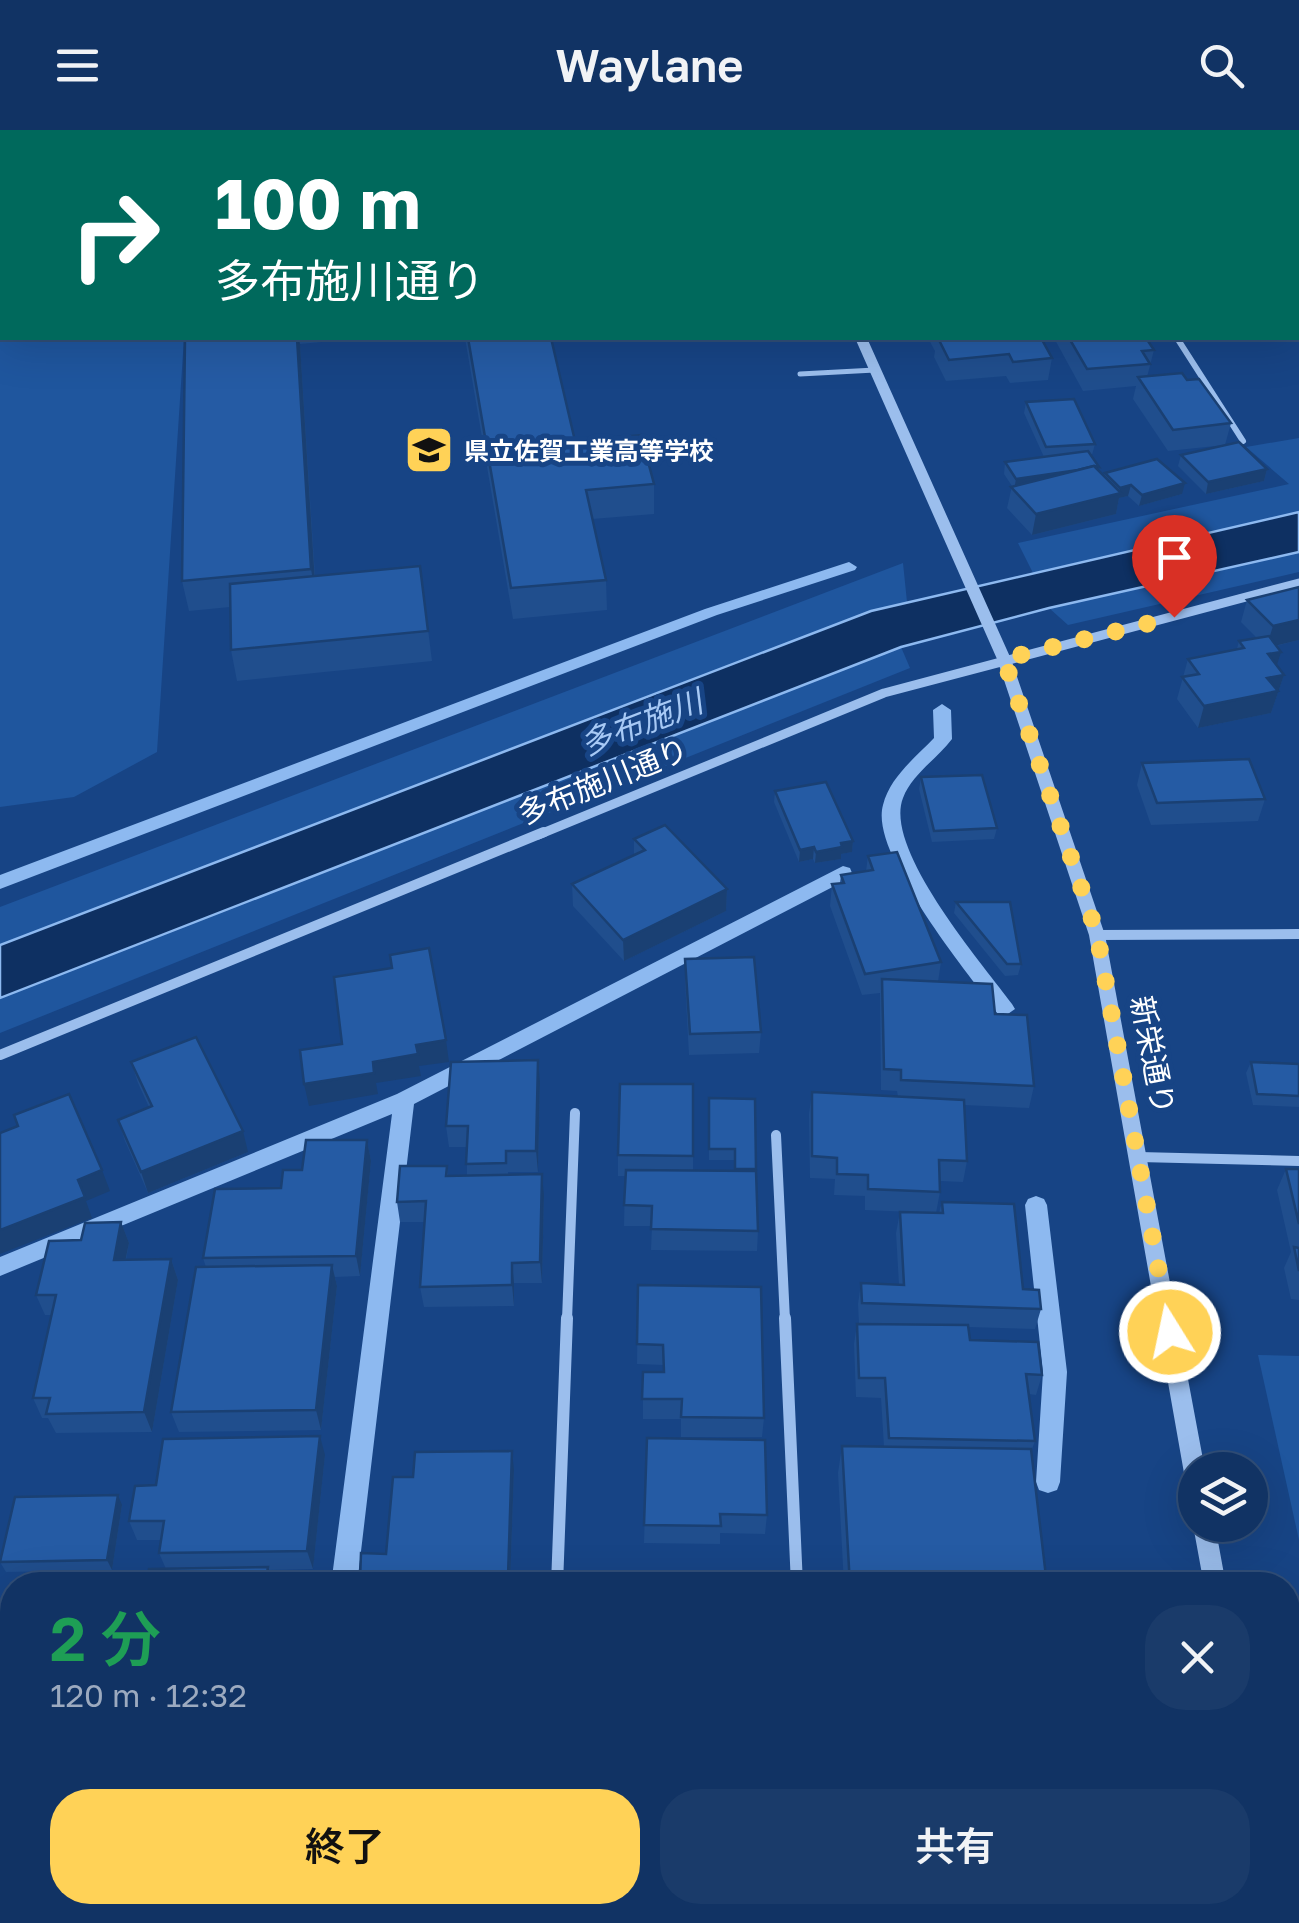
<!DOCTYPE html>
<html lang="ja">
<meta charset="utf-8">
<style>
:root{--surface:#113364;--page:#1a3b6a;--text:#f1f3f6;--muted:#9caabf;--line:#304e78;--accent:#ffd257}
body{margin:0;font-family:"Golos Text","Noto Sans JP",sans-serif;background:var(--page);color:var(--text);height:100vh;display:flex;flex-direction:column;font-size:38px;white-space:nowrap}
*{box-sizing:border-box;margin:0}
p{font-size:32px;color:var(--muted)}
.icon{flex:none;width:55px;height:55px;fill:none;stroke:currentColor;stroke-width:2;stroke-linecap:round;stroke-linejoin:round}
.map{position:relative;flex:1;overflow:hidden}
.panel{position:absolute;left:0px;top:1442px;width:1300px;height:352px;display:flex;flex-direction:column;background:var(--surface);border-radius:40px 40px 0 0;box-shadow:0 10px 40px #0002,0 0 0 2px var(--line)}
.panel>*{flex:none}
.guide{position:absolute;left:0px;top:0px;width:1300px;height:210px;box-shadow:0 10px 40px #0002,0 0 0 2px var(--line);background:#00695c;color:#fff;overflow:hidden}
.controls{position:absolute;left:1178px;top:1322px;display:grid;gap:20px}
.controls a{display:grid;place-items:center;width:90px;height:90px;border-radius:50%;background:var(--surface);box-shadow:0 10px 40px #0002,0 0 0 2px var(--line);font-size:50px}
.pin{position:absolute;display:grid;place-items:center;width:85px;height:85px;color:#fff;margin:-102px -42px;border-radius:50% 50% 50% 0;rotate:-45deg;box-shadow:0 0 10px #0007}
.pin .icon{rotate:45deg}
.me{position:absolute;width:110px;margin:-55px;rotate:350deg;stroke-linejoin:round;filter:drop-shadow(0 0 8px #0008)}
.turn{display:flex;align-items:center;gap:35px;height:210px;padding:0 50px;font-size:45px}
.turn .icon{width:130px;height:130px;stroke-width:2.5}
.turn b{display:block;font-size:70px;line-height:85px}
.round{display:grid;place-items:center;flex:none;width:105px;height:105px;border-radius:40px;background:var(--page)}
.summary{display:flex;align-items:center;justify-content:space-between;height:170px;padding:0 50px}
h1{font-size:60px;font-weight:600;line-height:75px;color:#1e9e55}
.action{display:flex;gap:20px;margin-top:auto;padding:20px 50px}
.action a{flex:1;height:115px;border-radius:40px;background:var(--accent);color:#111;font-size:40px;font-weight:600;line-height:115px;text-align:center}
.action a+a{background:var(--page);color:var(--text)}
header{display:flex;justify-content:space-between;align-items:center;height:130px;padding:0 50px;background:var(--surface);font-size:45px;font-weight:600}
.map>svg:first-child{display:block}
.green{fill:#1f569e}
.water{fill:#0e3062;stroke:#8db9f0;stroke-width:2.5}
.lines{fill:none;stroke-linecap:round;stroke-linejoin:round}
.stream{fill:#8db9f0;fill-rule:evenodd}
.service{stroke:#9bbeed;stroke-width:5}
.minor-far3{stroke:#9bbeed;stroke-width:6}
.minor-far2{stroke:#9bbeed;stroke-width:9}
.minor-far1{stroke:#9bbeed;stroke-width:10}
.minor{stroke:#9bbeed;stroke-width:12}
.tertiary{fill:#9bbeed;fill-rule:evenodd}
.wall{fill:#204e8d}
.shaded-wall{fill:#1a4073}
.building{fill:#255ba4;stroke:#1a4073;stroke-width:2.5}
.route{stroke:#ffd257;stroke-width:18;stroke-dasharray:0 32.4}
.labels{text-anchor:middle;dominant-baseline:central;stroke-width:10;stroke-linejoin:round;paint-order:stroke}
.far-poi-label{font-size:25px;font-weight:bold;fill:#fff;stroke:#174485;text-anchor:start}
.street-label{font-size:30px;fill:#fff;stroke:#174485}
.water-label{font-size:32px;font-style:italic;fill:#a7c9f5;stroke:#174485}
</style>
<header><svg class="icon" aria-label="menu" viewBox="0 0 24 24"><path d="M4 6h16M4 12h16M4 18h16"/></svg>Waylane<svg class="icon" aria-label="search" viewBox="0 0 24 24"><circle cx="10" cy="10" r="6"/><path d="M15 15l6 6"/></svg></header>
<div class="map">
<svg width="1299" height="1793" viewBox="0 0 1299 1793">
<rect width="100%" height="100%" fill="#174485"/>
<g class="green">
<path d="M0 132 2 208H184L157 622 74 667 0 677Z"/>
<path d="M1299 308V382L1033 443 1018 413 1289 354 1246 317Z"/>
<path d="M1299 422V442L1068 495 1049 478Z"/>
<path d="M903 433 907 472 871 481 0 815V777Z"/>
<path d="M901 517 910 538 0 903V868Z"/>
<path d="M1258 1225 1299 1226V1410Z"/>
</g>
<path class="water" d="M1299 382V422L1049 478 901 517 0 868V815L871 481Z"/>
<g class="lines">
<g class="stream">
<path d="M849 432 857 437 855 440 717 485 0 759V745L705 479Z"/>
<path d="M942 574 951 580 952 609C937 629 912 644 903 668 883 719 982 833 1012 874L1015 879 1005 886 998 884C969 844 869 724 883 675 890 647 915 628 934 608L933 580Z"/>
<path d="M843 736 850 738 852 743 850 748 414 974 357 1455H331L392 984 0 1146V1127L397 964Z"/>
<path d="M1036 1066 1044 1069 1047 1075 1067 1242 1060 1352 1057 1360 1048 1363 1039 1360 1036 1352 1043 1242 1025 1075 1028 1069Z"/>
<path d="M1089 1782H1117L1119 1793H1091Z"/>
</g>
<path class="service" d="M800 244 875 240"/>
<path class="minor-far3" d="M1177 208 1243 311"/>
<path class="minor-far2" d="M538 705 884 563 1299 453"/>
<g class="minor-far1">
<path d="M1097 805 1299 804"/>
<path d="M0 925 544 702"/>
<path d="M776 1005 785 1190"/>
<path d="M1139 1027 1299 1031"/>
<path d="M567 1190 575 983"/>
</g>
<g class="minor">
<path d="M785 1188 797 1455"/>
<path d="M557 1455 567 1188"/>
<path d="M0 1692H12"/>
<path d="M1288 1717H1299"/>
<path d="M829 1782V1793"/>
</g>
<g class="tertiary">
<path d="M758 0H768L769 2H759Z"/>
<path d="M855 208H867L1011 529 1105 805 1205 1340H1195V1353L1188 1350 1184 1343 1089 805 997 529Z"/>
<path d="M1195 1391V1395H1215L1226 1455H1204L1193 1395Z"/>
<path d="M1260 1782H1284L1285 1793H1261Z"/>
</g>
</g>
<g class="wall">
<path d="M0 0H144L143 2H2V26H0Z"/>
<rect x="589" y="0" width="108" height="2"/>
<path d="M1074 0H1212L1211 2H1055Z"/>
<path d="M1298 77H1299V130L1298 128Z"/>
<path d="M185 208H322V212L300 214 315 446 420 436 432 531 237 551 231 520 230 477 189 481 182 451Z"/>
<path d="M465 208H551L575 311 654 354V384L592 389 606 450 607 480 513 489Z"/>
<path d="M928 208H1041L1052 228 1048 250 1010 253 1006 246 946 251 934 227 935 221Z"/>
<path d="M1054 208H1146L1154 220 1147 247 1187 250 1231 293 1225 315 1168 321 1133 269 1136 256 1083 261Z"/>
<path d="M1026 272 1095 314 1092 325H1091L1099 337V341L1104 346 1105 343 1182 364 1139 376 1128 366 1119 368 1116 384 1032 405 1007 378 1012 356 1004 344 1005 332 1044 327 1024 283Z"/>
<path d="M1181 325 1267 339 1264 351 1206 364 1178 336Z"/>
<path d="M1299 457V510L1276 516 1277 536 1284 545 1271 583 1198 598 1177 569 1188 529 1237 519 1239 511 1257 508 1241 492 1247 470Z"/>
<path d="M1142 633 1265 669 1258 691 1151 695 1137 655Z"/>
<path d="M921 647 997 698 994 709 932 712 919 659Z"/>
<path d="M775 661 853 711 852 722 841 724V729L815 733 813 729 799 732 774 672Z"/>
<path d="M634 709 727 759 726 781 624 831 573 776 572 754 634 725Z"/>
<path d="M868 726 941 832 938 852 995 884 1034 956 1029 978 964 975 967 1031 963 1052 940 1051V1062L936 1083 865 1080V1066L834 1065 835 1049 810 1048 809 984 812 962 898 967 897 961 881 960 880 863 862 865 830 776 832 754 840 753 841 745 866 741Z"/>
<path d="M956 772 1021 834 1018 845 1005 846 954 783Z"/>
<path d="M685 829 761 902 759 923 689 925 685 850Z"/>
<path d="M131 932 248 1022 148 1063 125 1011 118 990 149 977 138 953Z"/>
<path d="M1251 932 1299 934V977L1253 975 1246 943Z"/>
<path d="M540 952 538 1042H508V1045L544 1065 542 1153H514V1176L424 1177 420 1157 425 1092H400L397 1072 447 1036 448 1046H467V1017H449L446 996Z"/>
<path d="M693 954V1041H734V1030H709V968L755 969 758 1101 757 1121 651 1120 652 1096H624L625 1046H618V1025Z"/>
<path d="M367 1010 371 1031 360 1146 335 1147 337 1156 321 1300 179 1302 171 1282 206 1137 203 1128 302 1040Z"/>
<path d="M1286 1039H1299V1170L1291 1169 1284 1138 1291 1122 1277 1060Z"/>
<path d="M942 1072 1041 1179 1035 1199 968 1197 970 1210 1042 1245 1036 1265 1029 1264 1035 1311 1031 1322 1047 1455H844L838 1343 842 1316 884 1317 881 1268 856 1267 854 1214 857 1194H859L858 1174 861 1153 899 1155 896 1103 900 1082 939 1083Z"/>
<path d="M121 1092 129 1113 126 1130 171 1129 178 1150 152 1302 56 1303 48 1288H42L33 1268 52 1185H45L36 1165Z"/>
<path d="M638 1155 764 1288 762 1307H681V1289H643V1242H663V1235L637 1234Z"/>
<path d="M647 1308 767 1385 765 1404 720 1403V1414L644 1413Z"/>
<path d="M325 1325 313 1439 269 1440 274 1455H146L166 1439 159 1423 161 1410H137L129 1391 156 1355Z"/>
<path d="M514 1340 510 1455H361L360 1450 386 1424 413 1347Z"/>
<path d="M122 1375 112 1440 6 1442 0 1432Z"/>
<path d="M12 1594V1644H10L4 1636Z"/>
</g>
<g class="shaded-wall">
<path d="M297 208H299L300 214 316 469 311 439Z"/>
<path d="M1099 337 1097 349 1014 360 1016 349Z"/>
<path d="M1267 339 1264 351 1206 364 1208 352Z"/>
<path d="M1185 353 1182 364 1139 376 1142 365Z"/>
<path d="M1131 355 1128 366 1119 368 1116 384 1032 405 1036 384 1119 363 1120 358Z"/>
<path d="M1299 490V510L1266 518 1273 496Z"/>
<path d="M1281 522 1274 544 1268 524Z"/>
<path d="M1284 545 1271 583 1198 598 1204 576 1267 548Z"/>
<path d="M853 711 852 722 841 724V729L815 733 816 722 841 713Z"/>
<path d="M814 717 813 729 799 732 800 720Z"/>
<path d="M727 759 726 781 624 831 623 810Z"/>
<path d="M446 910 449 932 419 936 421 946 376 953 378 964 309 976 304 954 373 932 416 915Z"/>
<path d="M538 930 540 952 538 1042 536 1021Z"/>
<path d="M243 1001 248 1022 148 1063 141 1042Z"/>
<path d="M367 1010 371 1031 360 1146 356 1126Z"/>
<path d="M102 1040 110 1061 86 1071 92 1088 0 1124V1100L78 1050Z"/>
<path d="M542 1044 544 1065 542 1153 540 1132Z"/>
<path d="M121 1092 129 1113 121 1151 114 1130Z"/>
<path d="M171 1129 178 1150 152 1302 144 1282Z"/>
<path d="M512 1133 514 1153V1176L512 1155Z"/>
<path d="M332 1135 337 1156 321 1300 316 1280Z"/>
<path d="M320 1306 325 1325 313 1439 307 1421Z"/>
<path d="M512 1321 514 1340 510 1455H509Z"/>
<path d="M118 1365 122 1375 112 1440 107 1430Z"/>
<path d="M268 1437 274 1455H265Z"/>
<path d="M53 1782 61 1793H50Z"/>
<path d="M278 1782H281L286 1793H277Z"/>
<rect x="475" y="1782" width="4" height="11"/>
</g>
<g class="building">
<rect x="259" y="0" width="122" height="2"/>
<rect x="428" y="0" width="73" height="2"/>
<path d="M596 0H679L662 1V2H597Z"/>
<path d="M849 0H950L952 2H834L833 1Z"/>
<path d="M985 0H1038L1039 2H986Z"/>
<path d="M1074 0H1091L1093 2 1055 1Z"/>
<path d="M185 208H297L311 439 182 451Z"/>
<path d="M468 208H551L575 311 641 305 654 354 586 360 606 450 511 458Z"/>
<path d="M938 208H1041L1052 228 1013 232 1009 224 949 230Z"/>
<path d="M1069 208H1146L1154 220 1142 221 1150 234 1087 239Z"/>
<path d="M1182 243 1187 250 1199 249 1231 293 1173 300 1138 247Z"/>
<path d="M1074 269 1095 314 1046 317 1026 272Z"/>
<path d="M1239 312 1267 339 1208 352 1181 325Z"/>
<path d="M1088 321 1099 337 1094 336 1078 340 1016 349 1005 332Z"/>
<path d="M1157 329 1185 353 1142 365 1131 355 1120 358 1105 343Z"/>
<path d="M1094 336 1121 363 1036 384 1011 357Z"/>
<path d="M420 436 428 501 231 520 230 454Z"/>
<path d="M1299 457V490L1273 496 1247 470Z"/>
<path d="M1269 506 1281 522 1268 524 1284 545 1267 548 1278 561 1204 576 1182 547 1199 544 1188 529 1244 518 1239 511Z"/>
<path d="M1249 629 1265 669 1157 673 1142 633Z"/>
<path d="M982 645 997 698 934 701 921 647Z"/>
<path d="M826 652 853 711 841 713 842 717 816 722 814 717 800 720 775 661Z"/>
<path d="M665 695 727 759 623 810 572 754 645 720 634 709Z"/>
<path d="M897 722 941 832 865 844 832 754 844 753 841 745 873 740 868 726Z"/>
<path d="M956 772H1010L1021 834H1007Z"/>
<path d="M429 818 446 910 416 915 418 924 373 932 374 943 304 954 300 920 342 914 334 847 392 838 390 825Z"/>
<path d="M754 827 761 902 690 904 685 829Z"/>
<path d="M882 849 992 854 995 884 1027 885 1034 956 901 950V940L884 939Z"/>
<path d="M196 907 243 1001 141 1042 118 990 152 976 131 932Z"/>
<path d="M538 930 536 1021H506V1033L466 1034 468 996H446L451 932Z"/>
<path d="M1251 932 1299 934V966L1257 964Z"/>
<path d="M620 954H693V1026L618 1025Z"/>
<path d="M812 962 964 970 967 1031 939 1030 940 1062 868 1059V1045L837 1044V1028L812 1026Z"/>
<path d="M69 964 102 1040 78 1050 85 1067 0 1100V1003L18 996 14 985Z"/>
<path d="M709 968 755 969 756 1039H735V1019H709Z"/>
<path d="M306 1010H367L356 1126 203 1128 215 1059 281 1058 283 1040H302Z"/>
<path d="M400 1036H447L446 1046 542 1044 540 1132 512 1133V1155L420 1157 426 1071 397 1072Z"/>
<path d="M1286 1039H1299V1094Z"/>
<path d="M626 1040 756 1041 758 1101 651 1099 652 1076 624 1075Z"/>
<path d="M942 1072 1014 1074 1023 1159 1039 1160 1041 1179 862 1173 861 1153 904 1155 900 1082 943 1083Z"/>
<path d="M121 1092 114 1130 171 1129 144 1282 46 1284 50 1268H33L56 1165H36L49 1111 81 1110 85 1093Z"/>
<path d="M1294 1117 1299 1118V1141Z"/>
<path d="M332 1135 316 1280 171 1282 196 1137Z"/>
<path d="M638 1155 761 1157 764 1288 681 1287 682 1269H642L643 1242H664L663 1215 637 1214Z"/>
<path d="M857 1194 968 1195 970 1210 1038 1212 1042 1245 1026 1244 1035 1311 889 1308 885 1248H859Z"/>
<path d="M320 1306 307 1421 159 1423 164 1391H129L135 1356 156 1355 163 1309Z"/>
<path d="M647 1308 765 1310 767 1385 720 1384 721 1396 644 1395Z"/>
<path d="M842 1316 1031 1319 1047 1455H850Z"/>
<path d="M512 1321 508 1447 360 1450 361 1423 386 1424 393 1347H413L415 1322Z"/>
<path d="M118 1365 107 1430 0 1432 15 1367Z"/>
<path d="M268 1437 265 1455H146L149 1439Z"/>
<path d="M680 1444 750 1445 751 1455H680Z"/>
<path d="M12 1594V1636H4Z"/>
<path d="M52 1782 50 1793H0V1783Z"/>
<path d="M164 1782H278L277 1793H162Z"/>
<path d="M362 1782H475V1793H330V1788L362 1786Z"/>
<path d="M707 1783 773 1788V1793H707Z"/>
<path d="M999 1790 1020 1793H999Z"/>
</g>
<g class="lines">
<path class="route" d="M1170 1202 1097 804 1004 529 1174 487"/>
</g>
<defs>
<g id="school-square" transform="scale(2.5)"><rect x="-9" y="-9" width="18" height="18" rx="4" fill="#ffd257" stroke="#174485"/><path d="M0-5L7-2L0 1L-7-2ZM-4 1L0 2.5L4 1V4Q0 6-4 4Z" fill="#111"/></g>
</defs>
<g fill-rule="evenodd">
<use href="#school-square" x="429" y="320"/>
</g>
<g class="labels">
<g class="far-poi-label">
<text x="464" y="320">県立佐賀工業高等学校</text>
</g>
<g class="street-label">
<text transform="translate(603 651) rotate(-22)">多布施川通り</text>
<text transform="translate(1153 925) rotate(79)">新栄通り</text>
</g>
<g class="water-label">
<text transform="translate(641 592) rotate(-21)">多布施川</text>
</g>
</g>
</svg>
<div class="controls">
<a><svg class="icon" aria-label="layers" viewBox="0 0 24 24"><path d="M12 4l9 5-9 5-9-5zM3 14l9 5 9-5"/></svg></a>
</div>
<div class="pin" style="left:1174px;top:487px;background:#d93025"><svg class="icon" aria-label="arrive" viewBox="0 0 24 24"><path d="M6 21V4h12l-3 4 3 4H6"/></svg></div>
<svg class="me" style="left:1170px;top:1202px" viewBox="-20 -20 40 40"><circle r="17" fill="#ffd257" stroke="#fff" stroke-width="3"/><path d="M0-11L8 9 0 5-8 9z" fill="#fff"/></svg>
<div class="guide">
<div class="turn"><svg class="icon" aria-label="right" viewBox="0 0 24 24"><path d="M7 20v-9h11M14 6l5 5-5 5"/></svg><div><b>100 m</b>多布施川通り</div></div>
</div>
<section class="panel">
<div class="summary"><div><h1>2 分</h1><p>120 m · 12:32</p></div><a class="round"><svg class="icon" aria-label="close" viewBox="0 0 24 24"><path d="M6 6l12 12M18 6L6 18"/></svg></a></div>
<div class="action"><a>終了</a><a>共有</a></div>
</section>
</div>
